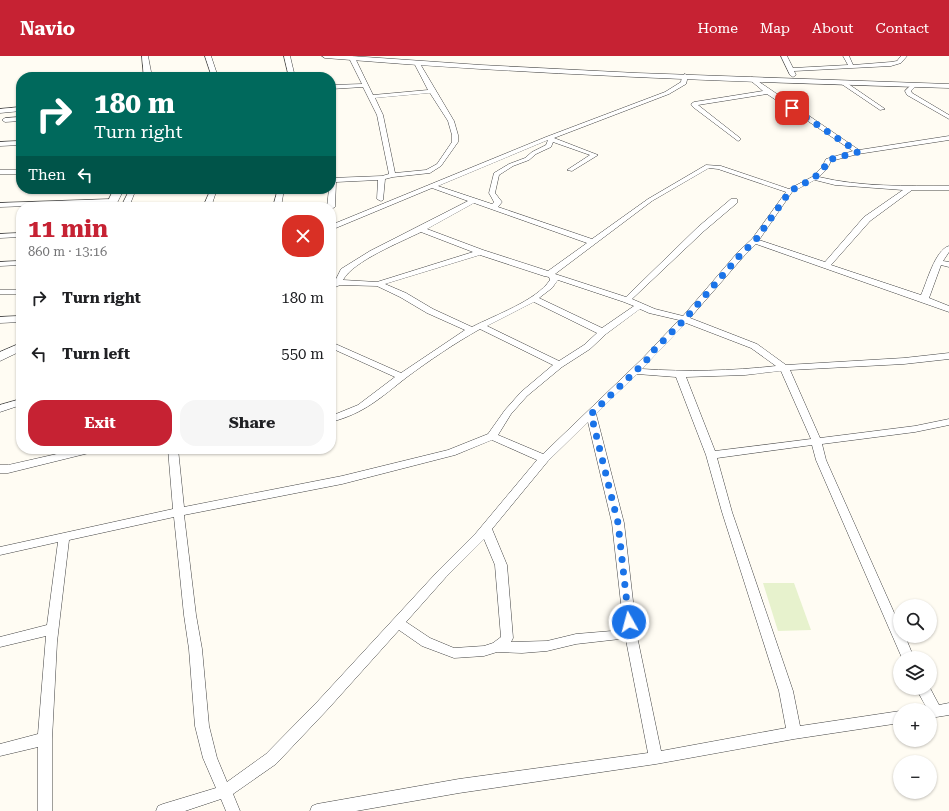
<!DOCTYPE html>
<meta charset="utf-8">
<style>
:root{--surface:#fff;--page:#f6f6f6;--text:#202124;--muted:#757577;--accent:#c62233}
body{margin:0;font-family:"Roboto Serif",serif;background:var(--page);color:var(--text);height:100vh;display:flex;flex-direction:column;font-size:15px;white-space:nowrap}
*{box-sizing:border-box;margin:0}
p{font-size:13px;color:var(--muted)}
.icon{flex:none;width:22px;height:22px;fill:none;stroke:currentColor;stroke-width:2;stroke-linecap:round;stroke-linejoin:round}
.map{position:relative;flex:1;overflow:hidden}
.drawer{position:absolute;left:16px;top:146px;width:320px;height:252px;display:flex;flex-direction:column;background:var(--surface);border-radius:16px;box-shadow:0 1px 3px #0004}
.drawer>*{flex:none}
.banner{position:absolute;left:16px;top:16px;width:320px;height:122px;border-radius:16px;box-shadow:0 1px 3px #0004;background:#00695c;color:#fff;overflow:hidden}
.buttons{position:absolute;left:893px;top:543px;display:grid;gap:8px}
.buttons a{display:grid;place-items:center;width:44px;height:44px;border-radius:50%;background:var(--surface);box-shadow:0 1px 3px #0004;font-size:20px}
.pin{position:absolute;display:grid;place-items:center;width:34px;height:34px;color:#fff;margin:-17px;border-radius:8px;box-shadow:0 2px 6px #0006}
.me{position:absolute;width:44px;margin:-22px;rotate:353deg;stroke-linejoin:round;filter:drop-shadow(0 0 3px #0008)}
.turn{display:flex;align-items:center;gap:14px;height:84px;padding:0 12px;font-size:18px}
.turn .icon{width:52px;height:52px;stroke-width:2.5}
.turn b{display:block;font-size:28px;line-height:34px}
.then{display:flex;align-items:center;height:38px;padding:0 12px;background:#0003;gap:8px;font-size:15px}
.round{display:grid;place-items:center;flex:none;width:42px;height:42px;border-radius:16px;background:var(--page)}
.head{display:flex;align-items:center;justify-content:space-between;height:68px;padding:0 12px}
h1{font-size:24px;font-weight:700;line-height:30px;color:var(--accent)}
.cta{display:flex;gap:8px;margin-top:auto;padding:8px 12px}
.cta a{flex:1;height:46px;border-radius:16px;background:var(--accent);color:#fff;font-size:16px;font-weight:700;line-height:46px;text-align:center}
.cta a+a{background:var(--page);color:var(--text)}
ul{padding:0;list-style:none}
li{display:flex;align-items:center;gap:12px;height:56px;padding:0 12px}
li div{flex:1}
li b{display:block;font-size:15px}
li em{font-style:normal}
header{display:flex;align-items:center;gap:24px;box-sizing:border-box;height:56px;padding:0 20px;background:var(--accent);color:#fff}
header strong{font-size:19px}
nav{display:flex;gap:22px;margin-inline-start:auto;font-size:14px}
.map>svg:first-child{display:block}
.pitch{fill:#e7f2cd}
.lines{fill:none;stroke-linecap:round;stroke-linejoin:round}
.minor-casing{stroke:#434343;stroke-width:1}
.tertiary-casing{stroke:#434343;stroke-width:1}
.minor{fill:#fff;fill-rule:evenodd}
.tertiary{fill:#fff;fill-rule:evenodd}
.route{stroke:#1a73e8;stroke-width:7;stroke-dasharray:0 12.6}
</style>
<header>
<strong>Navio</strong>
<nav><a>Home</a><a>Map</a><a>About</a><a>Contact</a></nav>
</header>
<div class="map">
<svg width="949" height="755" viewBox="0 0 949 755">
<rect width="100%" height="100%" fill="#fffcf3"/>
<path class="pitch" d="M763 527H794L811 574 778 575Z"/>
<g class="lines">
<g class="minor-casing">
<g id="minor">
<path d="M205 0H211L218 21H212Z"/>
<path d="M284 0H290L295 21H289Z"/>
<path d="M352 0 355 2 373 39 428 34 414 7 419 6 454 65 458 79V86L441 110 430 117 393 121 385 123 383 144 381 145 377 143 378 124 336 126 335 151 331 153V151H327L329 133H331V122L382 120 389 118 377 59 363 31 331 33V29L362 28 349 2ZM430 37 448 65 452 79V86L437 108 426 114 395 117 383 59 375 42Z"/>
<path d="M781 0H787L793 12 848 9 843 0H849L853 9 891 6 897 5 901 0H907L901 7 891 10 794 15 796 19 793 21 790 19Z"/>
<path d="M685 18 688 20 686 28 669 38 554 82 598 99 572 115 567 114 590 99 553 86 551 91 536 98 529 104 513 110 499 119 495 137 502 146 498 151 592 183 648 143 706 109 721 110 789 133 812 121 822 111 826 103 853 95 767 38 698 49 740 82V84L738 85 693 51 691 48 694 46 763 35 750 24 749 23 752 21 859 94 949 80V84L858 98 831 105 827 113 819 121C860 131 907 130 949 130V134H912L870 165 831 209 921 239C927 226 935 194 949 190V196L943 205 949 206V211L941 209 929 242 949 250V256L756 188 744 200 690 262 757 288 786 309 904 302 949 297V303L904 308 790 314 820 382 915 370 949 363V369L915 376 822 388 826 404 900 570V580H905L914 602H902L816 404 812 389 717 402 732 456 793 635 800 670 900 655V667L794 683 656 708 459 737 356 755H310L312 750 317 748 459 723 648 697 626 584 620 583 576 588 547 595 522 597 497 596 484 600 454 602 422 590 399 574 328 653 276 708 233 738 240 755H226L221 743 185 755H156L158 750 163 748 216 732 203 702 195 670 189 593 184 559 174 461 69 484 57 586 52 683V755H38V691L0 700V688L38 678 46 580 0 591V581L47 569 58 486 0 499V491L173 453 168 393H178L184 451 342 420 448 394 488 378 505 354 521 336 553 309 480 273C455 287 430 304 407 321 380 342 365 357 331 366V360L358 349 395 321 331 292V286L401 317 465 274 427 257 400 241 377 230 340 229 331 233V227L335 225 341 213 370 195 468 145 432 132 331 174V169L546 81 665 36 681 26 682 20ZM548 84 546 89 532 96 525 102 509 108 494 117 489 137 494 146 492 148 438 130ZM709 112 718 113 786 136 752 183 738 196 683 260 655 253 632 243 704 175 737 147V143H731L698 171 626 241 555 218 652 145ZM815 124 835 129 903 134 864 161 825 206 759 184 792 136ZM474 147 587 187 548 215 483 194 427 173ZM421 176 473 196 377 226 343 224C353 205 401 186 421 176ZM480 199 544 220 549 221 550 224C536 245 495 259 472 271L433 253 406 237 385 228ZM558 224 624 246 634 250 602 272 539 242 552 232ZM534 246 597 277 584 289 559 305 487 270ZM640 253 649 257 679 264 642 303 543 398 498 379 511 358 527 340 562 311 590 293 606 278ZM686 267 751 292 776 310C731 315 687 316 642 313ZM781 315 811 383 715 395 686 321 745 319ZM637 318 676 321 706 399 722 456 779 635 786 672 661 695 637 580 624 467 596 358ZM588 366 612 467 624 574 576 578 547 585 511 586 513 582 507 509 492 473 548 405ZM492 384 537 404 476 477 438 515 318 645 266 698 227 726 217 702 209 670 202 593 196 559 184 459 342 428 455 399ZM484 483 495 509 501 581 493 587 484 590 454 592 430 582 406 566 446 521Z"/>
<path d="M840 25H844L885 53 880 54 840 27Z"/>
<path d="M912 28 917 29 911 35 912 37 949 59V63L907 39 905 35Z"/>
<path d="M21 51V55L0 57V53Z"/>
<path d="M21 61V65L5 66 2 64 5 62Z"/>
<path d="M21 85V89L0 90V86Z"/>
<rect x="0" y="114" width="21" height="4"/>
<path d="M130 133H136L129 151H121Z"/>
<path d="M211 133H217L211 151H203Z"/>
<path d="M278 133H284L281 151H273Z"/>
<path d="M113 143 117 145 116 147 0 151V147Z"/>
<path d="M21 177V181L0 182V178Z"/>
<path d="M21 205V209L0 210V206Z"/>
<rect x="0" y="234" width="21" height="4"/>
<path d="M21 260V266L0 267V261Z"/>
<path d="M21 343V349L0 356V349Z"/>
<path d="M79 393H98L93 396 8 417H0V409H8Z"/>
<path d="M916 632H930L939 649 949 647V659L930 662V654H924L926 651Z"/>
</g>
</g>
<g class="tertiary-casing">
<g id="tertiary">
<path d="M142 0H148L152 21H144Z"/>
<path d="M322 0H351L481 9 637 17 949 28V32C741 26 533 19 325 2Z"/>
<path d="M114 133H124L115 151H105Z"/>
<path d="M21 287V295L0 305V296Z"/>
</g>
</g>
<use href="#minor" class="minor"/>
<use href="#tertiary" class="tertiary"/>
</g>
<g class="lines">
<path class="route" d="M629 566 618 467 591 358 646 305 652 296 685 263 741 198 755 185 790 135 814 122 824 112 828 104 858 96 792 52"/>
</g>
</svg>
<div class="buttons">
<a><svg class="icon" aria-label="search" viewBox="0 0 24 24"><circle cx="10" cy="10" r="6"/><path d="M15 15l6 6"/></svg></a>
<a><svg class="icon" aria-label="layers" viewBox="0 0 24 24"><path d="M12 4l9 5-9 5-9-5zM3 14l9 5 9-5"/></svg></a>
<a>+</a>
<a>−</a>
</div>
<div class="pin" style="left:792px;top:52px;background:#d93025"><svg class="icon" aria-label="arrive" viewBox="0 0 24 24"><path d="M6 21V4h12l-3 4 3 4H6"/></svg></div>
<svg class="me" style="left:629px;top:566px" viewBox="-20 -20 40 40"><circle r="17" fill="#1a73e8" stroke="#fff" stroke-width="3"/><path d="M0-11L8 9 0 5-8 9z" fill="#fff"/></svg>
<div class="banner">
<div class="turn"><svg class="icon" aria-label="right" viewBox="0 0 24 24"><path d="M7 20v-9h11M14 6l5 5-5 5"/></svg><div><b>180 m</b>Turn right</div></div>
<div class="then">Then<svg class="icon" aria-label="left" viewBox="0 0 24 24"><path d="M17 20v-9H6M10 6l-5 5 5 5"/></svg></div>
</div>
<section class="drawer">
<div class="head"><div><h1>11 min</h1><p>860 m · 13:16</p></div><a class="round" style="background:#d93025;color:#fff"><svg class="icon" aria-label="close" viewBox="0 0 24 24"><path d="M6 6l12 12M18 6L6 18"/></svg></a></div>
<ul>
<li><svg class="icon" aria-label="right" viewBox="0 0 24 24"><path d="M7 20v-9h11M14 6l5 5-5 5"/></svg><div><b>Turn right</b></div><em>180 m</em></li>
<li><svg class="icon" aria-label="left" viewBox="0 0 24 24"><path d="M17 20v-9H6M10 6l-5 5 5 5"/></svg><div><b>Turn left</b></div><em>550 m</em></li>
</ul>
<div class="cta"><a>Exit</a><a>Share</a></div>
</section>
</div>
